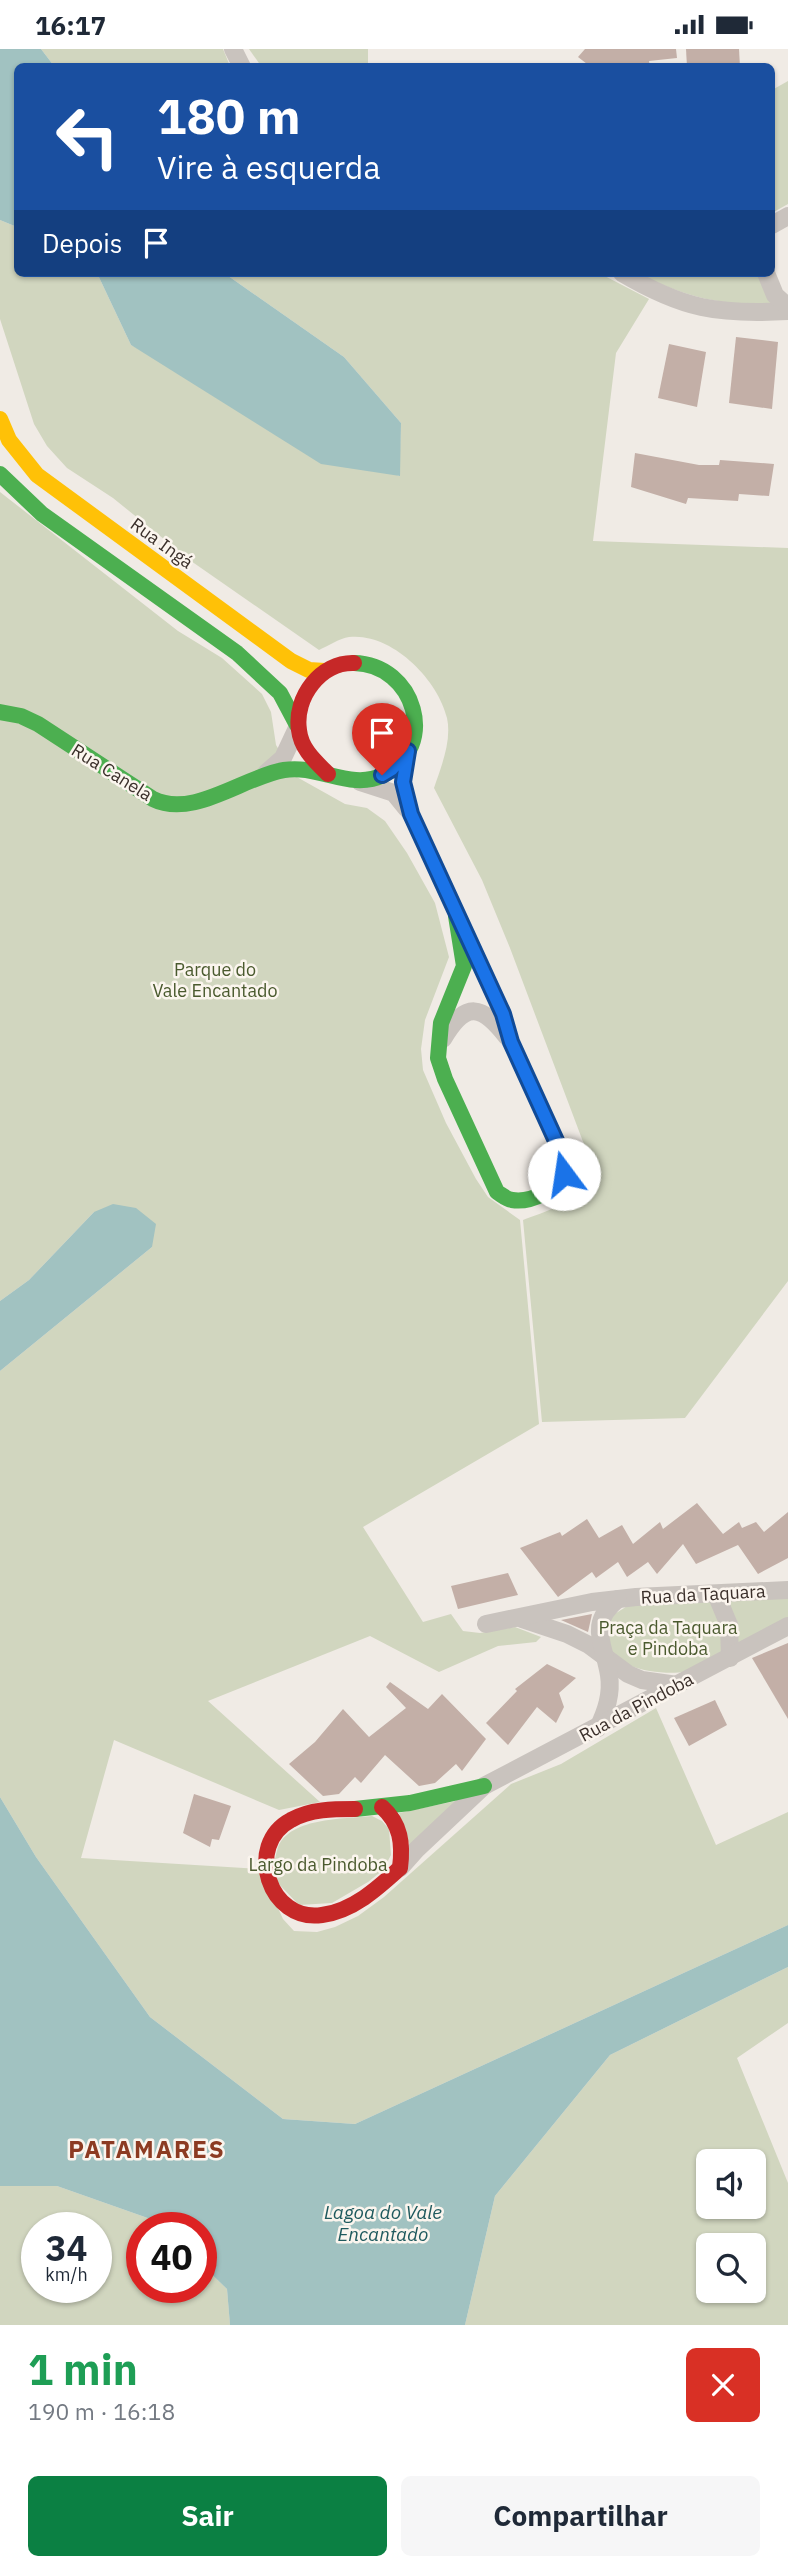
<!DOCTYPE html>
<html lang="pt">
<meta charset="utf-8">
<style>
:root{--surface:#fff;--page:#f6f6f7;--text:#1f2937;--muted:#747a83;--accent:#0b8043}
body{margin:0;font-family:"IBM Plex Sans",sans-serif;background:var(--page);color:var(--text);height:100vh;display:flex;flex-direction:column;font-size:26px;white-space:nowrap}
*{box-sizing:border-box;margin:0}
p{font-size:23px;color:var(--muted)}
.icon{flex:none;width:38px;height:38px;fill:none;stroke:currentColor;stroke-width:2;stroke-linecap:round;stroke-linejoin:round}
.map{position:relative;height:2276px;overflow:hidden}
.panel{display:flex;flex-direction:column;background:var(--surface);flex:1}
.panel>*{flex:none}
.top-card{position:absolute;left:14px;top:14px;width:761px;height:214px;border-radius:10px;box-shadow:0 2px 5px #0004;background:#1a4fa0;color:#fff;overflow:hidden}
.controls{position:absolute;left:696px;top:2100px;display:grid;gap:14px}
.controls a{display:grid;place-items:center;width:70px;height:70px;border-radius:10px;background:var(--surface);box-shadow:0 2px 5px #0004;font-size:35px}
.speed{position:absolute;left:21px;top:2163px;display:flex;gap:14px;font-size:35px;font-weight:700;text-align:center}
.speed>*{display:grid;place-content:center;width:91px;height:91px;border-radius:50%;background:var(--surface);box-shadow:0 2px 5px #0004;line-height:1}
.speed small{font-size:18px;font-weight:400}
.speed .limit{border:10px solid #d22;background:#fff;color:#111}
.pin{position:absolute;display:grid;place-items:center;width:60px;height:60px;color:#fff;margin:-72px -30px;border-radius:50% 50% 50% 0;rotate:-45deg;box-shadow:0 0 7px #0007}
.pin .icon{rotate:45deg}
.me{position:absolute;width:77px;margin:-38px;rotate:346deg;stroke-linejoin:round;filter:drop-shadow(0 0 5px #0008)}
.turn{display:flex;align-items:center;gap:24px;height:147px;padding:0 28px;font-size:32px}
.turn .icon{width:91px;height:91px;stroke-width:2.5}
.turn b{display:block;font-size:49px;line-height:60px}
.then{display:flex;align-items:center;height:66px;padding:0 28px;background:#0003;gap:14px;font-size:26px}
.round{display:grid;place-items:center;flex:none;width:74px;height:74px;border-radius:10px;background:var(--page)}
.overview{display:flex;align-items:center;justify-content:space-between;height:119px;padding:0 28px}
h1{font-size:42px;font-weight:800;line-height:52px;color:#1e9e55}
.cta{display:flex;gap:14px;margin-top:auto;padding:14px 28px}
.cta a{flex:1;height:80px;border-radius:10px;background:var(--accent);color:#fff;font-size:28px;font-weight:800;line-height:80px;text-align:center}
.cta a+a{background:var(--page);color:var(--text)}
.status{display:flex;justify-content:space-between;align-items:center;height:49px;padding:0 35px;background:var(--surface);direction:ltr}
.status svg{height:19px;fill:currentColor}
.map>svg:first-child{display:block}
.green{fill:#d1d6bf;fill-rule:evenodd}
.water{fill:#a1c2c1}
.building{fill:#c3afa7}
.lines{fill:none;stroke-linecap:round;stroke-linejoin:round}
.street{stroke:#c9c3be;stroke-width:18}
.fast{stroke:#4caf50;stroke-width:16}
.slow{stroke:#ffc107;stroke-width:16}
.jam{stroke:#c62828;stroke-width:16}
.route-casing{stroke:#114b97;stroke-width:18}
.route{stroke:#1a73e8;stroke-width:12}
.labels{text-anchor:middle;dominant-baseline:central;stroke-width:5;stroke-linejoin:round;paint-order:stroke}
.street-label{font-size:18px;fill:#3b302b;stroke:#fbf5ee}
.park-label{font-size:18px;fill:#4a5a2e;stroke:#fbf5ee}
.water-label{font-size:19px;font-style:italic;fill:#1f5a5e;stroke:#fbf5ee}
.district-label{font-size:24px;font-weight:bold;letter-spacing:2px;fill:#8c3b22;stroke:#fbf5ee}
</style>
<div class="status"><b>16:17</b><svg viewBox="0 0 49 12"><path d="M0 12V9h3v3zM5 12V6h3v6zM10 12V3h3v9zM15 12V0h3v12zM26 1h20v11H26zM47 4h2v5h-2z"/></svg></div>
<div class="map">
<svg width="788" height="2276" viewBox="0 0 788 2276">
<rect width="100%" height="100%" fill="#f0ebe5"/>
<g class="green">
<path d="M41 0H223L230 17H54Z"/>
<path d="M249 0H368V17H261Z"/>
<path d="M788 32V155L772 164V41Z"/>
<path d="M0 171 17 178 18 224H97L131 296 399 427 401 374 344 308 224 224H599L649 250 616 304 593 492 788 499V1232L685 1369 542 1373 523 1171C543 1163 574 1156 580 1131 583 1121 582 1109 585 1098L510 899 482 831 434 739C441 718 452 692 447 669 438 630 391 583 349 588 340 589 328 597 319 601L191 512 113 449 67 419 47 397 34 375 0 270Z"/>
<path d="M638 224H757L766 245 775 257C720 255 688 250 638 224Z"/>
<path d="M0 443 178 582 222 609 262 645 271 663 276 696 295 727 345 755 367 759 385 772 407 804 435 854 449 908 425 971 421 1000 423 1021 446 1074 476 1130 488 1148 520 1171 539 1375 363 1478 423 1573 451 1565 463 1582 480 1584 515 1578 541 1588 536 1593 498 1597 439 1623 370 1587 208 1652 320 1753 279 1761 114 1691 81 1809 260 1820 283 1870 294 1882 317 1883 335 1878 358 1867 384 1848 511 1735 561 1715 656 1659 716 1796 788 1763V1876L355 2075 283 2070 150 1968 36 1808 0 1748V1322L152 1198 94 1163 29 1231 0 1252Z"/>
<path d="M788 1544V1569L685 1623C659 1626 607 1621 605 1586 605 1581 607 1574 608 1569L629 1556Z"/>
<path d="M456 1752 410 1797 399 1764Z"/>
<path d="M372 1767 382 1772 389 1780 391 1806 383 1821 368 1833 332 1854 299 1856 274 1830C275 1821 274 1810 277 1802 285 1768 345 1770 372 1767Z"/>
<path d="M788 1918V1974L737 2009 788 2134V2276H465L495 2147 610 2006ZM709 2112H754V2158H709ZM709 2196H754V2242H709Z"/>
<path d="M0 2137H57L159 2173 165 2179H142V2238H201V2215L227 2240 230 2276H0ZM37 2179H96V2238H37Z"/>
</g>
<g class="water">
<path d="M0 0H41L54 17 18 18 17 178 0 171Z"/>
<path d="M97 224H224L344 308 401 374 400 427 321 415 131 296Z"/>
<path d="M113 1155 136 1159 156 1175 152 1198 0 1322V1252L29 1231 94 1163Z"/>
<path d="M0 1748 36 1808 150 1968 283 2070 355 2075 788 1876V1918L610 2006 495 2147 465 2276H230L227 2240 201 2215V2179H165L159 2173 57 2137H0Z"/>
</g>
<g class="building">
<path d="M585 0H676L677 9 649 12 650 18H591L578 8Z"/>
<path d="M686 0H739L740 18H687Z"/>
<path d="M736 288 778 293 772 360 729 354Z"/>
<path d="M669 295 706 303 697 358 658 349Z"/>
<path d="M635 404 699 416H719L720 411 774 415 769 447 739 445 738 452 688 449 686 455 631 438Z"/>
<path d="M697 1454 723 1485 739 1473 742 1479 756 1473 764 1483 788 1463V1509L758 1525 738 1496 696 1515 683 1495 657 1525 648 1513 627 1528 618 1513 596 1529 592 1523 558 1548 520 1499 560 1483 562 1487 587 1470 599 1489 622 1476 633 1495 660 1473 663 1480Z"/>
<path d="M508 1524 518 1546 458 1560 451 1537Z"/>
<path d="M592 1565 588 1583 561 1571Z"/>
<path d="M788 1594V1670L752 1609Z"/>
<path d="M547 1615 576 1629 559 1644 564 1658 556 1674 537 1658 508 1696 486 1674 517 1642 515 1640Z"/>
<path d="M390 1633 428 1660 442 1645 486 1690 462 1722 456 1715 435 1734 419 1737 385 1706 361 1734 355 1728 339 1745 323 1747 289 1715 315 1693 343 1660 369 1688 406 1659 386 1638Z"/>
<path d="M715 1651 727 1676 689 1697 674 1669Z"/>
<path d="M194 1745 231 1757 219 1791 212 1790 210 1798 183 1784Z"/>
</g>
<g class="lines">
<g class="street">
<path d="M233 0 242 18"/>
<path d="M772 176 788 167"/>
<path d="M622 224C683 260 718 266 788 262"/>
<path d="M766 224 775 246 788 258"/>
<path d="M266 724 283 709 297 679"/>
<path d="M360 733 394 744 407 760"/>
<path d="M443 990C466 951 482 956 507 988"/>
<path d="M716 1545 729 1576 730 1609"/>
<path d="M522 1570 567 1585 589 1596 628 1625 642 1631 677 1636"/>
<path d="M486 1575 592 1553 636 1548 788 1541"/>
<path d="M598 1679C606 1662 612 1645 609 1626 604 1594 587 1575 618 1550"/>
<path d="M400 1819 416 1801 484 1737 788 1577"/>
</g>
<g class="fast">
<path d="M0 425 42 465 237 604 280 644 297 676"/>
<path d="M0 663 21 667 38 675 153 750C193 770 243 728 284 721 318 715 351 742 383 726 440 698 415 615 354 614"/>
<path d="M408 702 403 733 411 765 503 965 511 993 562 1105C563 1110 565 1116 564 1122 561 1141 529 1154 512 1151 506 1150 502 1146 497 1143L445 1030 438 1009 441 974 464 917 456 867"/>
<path d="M355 1760 410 1754 484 1737"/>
</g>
<path class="slow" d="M0 370 9 391 37 426 291 612 309 621 325 622"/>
<g class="jam">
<path d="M328 725C315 712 301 700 299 681 294 648 321 613 354 614"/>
<path d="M355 1760C334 1760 310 1760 291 1771 244 1796 269 1874 322 1866 353 1862 378 1839 400 1819 403 1795 401 1775 382 1758"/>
</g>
</g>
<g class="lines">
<g class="route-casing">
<path id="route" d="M382 726 392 720 408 702 403 733 411 765 503 965 511 993 562 1105 564 1125"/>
</g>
<use href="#route" class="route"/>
</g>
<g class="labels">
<g class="street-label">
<text transform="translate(162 494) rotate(36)">Rua Ingá</text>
<text transform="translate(112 723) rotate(32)">Rua Canela</text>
<text transform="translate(703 1545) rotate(-3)">Rua da Taquara</text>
<text transform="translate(636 1658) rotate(-28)">Rua da Pindoba</text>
</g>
<g class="park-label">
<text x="215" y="920">Parque do<tspan x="215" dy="21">Vale Encantado</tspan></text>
<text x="668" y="1578">Praça da Taquara<tspan x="668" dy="21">e Pindoba</tspan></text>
<text x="318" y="1815">Largo da Pindoba</text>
</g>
<g class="water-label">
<text x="383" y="2163">Lagoa do Vale<tspan x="383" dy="22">Encantado</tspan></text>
</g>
<g class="district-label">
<text x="147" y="2100">PATAMARES</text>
</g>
</g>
</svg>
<div class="controls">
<a><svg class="icon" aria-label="sound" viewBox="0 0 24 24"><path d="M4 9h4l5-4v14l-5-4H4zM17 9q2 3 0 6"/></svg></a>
<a><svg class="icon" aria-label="search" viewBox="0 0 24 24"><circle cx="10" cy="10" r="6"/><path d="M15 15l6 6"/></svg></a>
</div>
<div class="speed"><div>34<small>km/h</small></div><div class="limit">40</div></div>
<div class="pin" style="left:382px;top:726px;background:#d93025"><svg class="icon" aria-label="arrive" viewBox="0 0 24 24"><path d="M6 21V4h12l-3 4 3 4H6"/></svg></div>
<svg class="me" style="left:564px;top:1125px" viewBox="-20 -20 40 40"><circle r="19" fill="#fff"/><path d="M0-13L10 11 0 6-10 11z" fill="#1a73e8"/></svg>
<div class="top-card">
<div class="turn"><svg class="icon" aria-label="left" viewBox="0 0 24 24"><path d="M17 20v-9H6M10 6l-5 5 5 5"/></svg><div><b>180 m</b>Vire à esquerda</div></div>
<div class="then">Depois<svg class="icon" aria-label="arrive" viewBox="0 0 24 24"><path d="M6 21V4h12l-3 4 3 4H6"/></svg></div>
</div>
</div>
<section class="panel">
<div class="overview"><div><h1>1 min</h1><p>190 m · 16:18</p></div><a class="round" style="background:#d93025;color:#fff"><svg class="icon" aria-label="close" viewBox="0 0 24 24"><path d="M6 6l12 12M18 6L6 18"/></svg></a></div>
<div class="cta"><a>Sair</a><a>Compartilhar</a></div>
</section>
